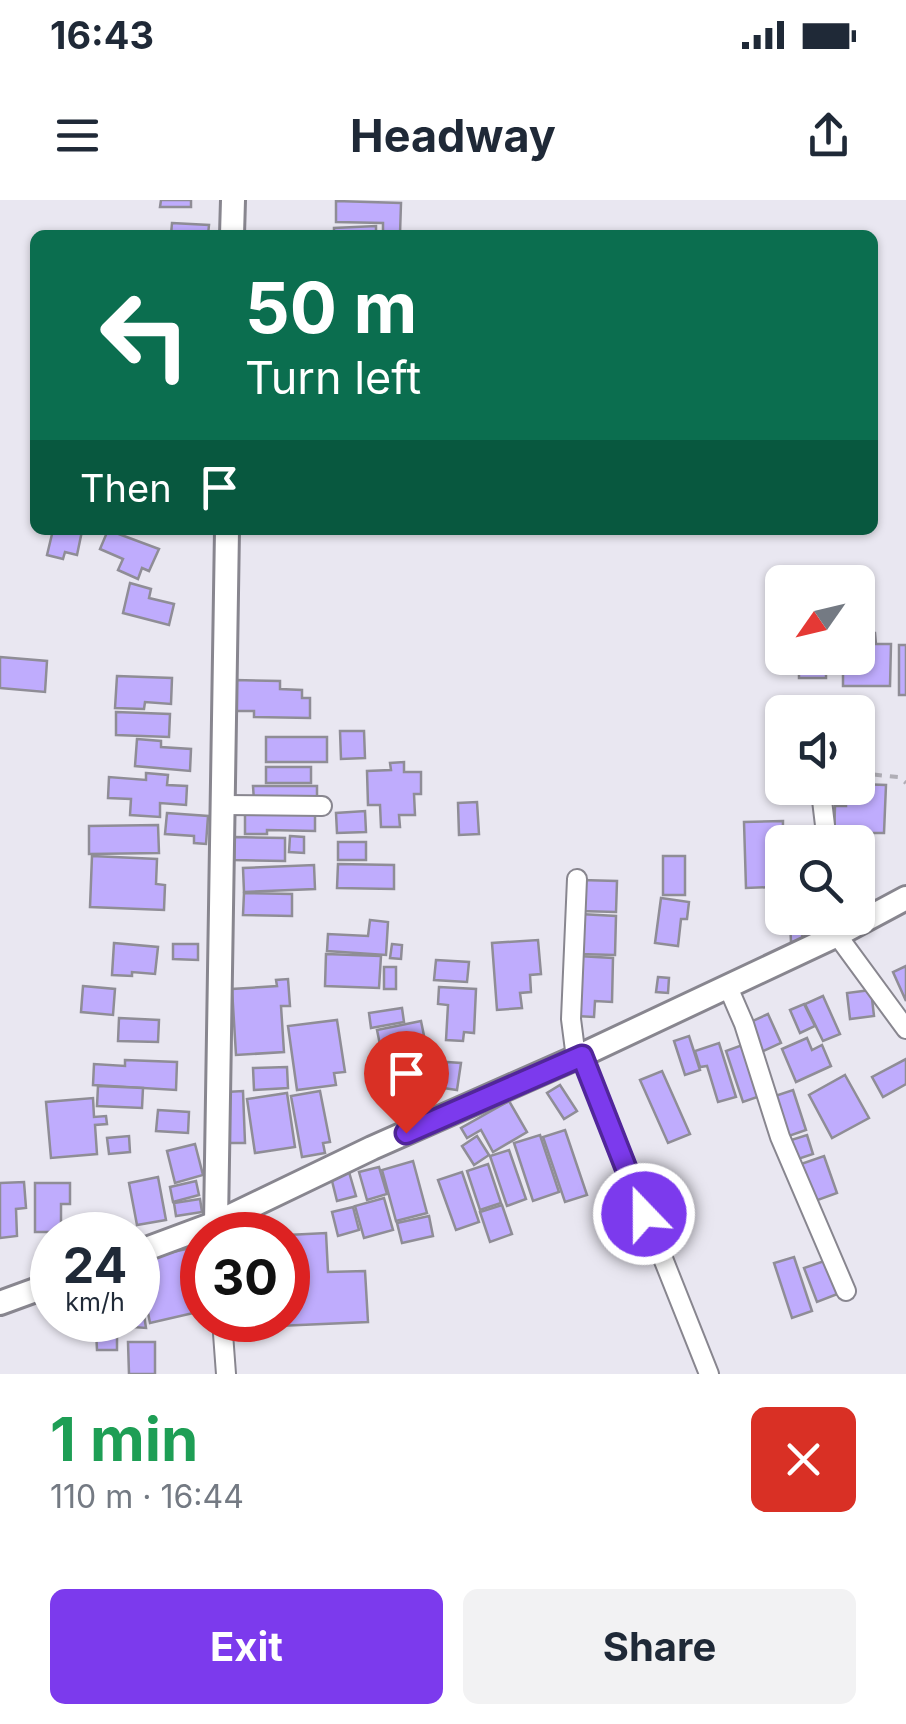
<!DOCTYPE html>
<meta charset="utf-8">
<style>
:root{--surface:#fff;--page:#f2f2f3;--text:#1f2937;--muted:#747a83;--accent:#7c3aed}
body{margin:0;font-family:Inter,sans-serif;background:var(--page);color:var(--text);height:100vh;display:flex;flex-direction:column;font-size:38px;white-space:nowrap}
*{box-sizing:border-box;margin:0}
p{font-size:32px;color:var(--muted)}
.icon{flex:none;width:55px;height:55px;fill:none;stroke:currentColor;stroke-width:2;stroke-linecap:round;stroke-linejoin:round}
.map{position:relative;height:1174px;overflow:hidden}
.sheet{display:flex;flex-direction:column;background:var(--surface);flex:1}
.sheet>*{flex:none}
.guide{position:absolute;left:30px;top:30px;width:848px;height:305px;border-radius:15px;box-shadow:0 2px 8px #0004;background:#0b6e4f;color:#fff;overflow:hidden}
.needle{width:65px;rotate:236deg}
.controls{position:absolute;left:765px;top:365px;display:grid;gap:20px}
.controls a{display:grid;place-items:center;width:110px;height:110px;border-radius:15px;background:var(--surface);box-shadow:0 2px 8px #0004;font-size:50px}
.speed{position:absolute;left:30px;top:1012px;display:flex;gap:20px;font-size:50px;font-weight:700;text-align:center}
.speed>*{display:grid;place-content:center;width:130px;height:130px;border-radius:50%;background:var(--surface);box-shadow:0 2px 8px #0004;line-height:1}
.speed small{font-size:25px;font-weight:400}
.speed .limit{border:15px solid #d22;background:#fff;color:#111}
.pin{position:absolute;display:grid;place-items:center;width:85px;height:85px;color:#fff;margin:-102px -42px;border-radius:50% 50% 50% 0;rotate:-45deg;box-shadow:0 0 10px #0007}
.pin .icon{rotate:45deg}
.me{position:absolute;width:110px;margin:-55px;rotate:338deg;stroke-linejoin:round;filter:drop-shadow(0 0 8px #0008)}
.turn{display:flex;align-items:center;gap:35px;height:210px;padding:0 50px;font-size:45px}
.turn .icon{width:130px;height:130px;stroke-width:2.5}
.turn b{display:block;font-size:70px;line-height:85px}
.then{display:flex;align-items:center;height:95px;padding:0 50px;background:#0003;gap:20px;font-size:38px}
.round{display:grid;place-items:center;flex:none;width:105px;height:105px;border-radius:15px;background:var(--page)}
.summary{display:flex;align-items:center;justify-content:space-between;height:170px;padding:0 50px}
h1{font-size:60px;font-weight:700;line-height:75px;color:#1e9e55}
.cta{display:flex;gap:20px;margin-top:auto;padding:20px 50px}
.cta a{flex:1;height:115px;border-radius:15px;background:var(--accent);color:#fff;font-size:40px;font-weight:700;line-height:115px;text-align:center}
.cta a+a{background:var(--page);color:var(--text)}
.status{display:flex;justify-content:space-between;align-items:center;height:70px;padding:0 50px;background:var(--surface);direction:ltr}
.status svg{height:28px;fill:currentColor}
header{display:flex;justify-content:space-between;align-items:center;height:130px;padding:0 50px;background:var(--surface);font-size:45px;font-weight:700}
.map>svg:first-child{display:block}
.building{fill:#bfacfd;stroke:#8f8d96;stroke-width:2.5}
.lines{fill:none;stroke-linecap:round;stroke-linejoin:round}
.minor-casing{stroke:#88868f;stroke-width:22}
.tertiary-casing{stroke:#88868f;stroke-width:28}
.path{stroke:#b0aeb6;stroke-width:4;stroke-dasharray:8 8;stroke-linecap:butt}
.minor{stroke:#fff;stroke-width:18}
.tertiary{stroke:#fff;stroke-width:22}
.route-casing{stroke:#51269a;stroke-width:25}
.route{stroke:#7c3aed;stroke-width:18}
</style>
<div class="status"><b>16:43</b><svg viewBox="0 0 49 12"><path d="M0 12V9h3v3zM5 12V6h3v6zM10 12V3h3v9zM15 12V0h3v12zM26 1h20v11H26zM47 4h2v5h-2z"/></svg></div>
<header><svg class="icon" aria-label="menu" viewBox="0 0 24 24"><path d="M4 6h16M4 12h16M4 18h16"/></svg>Headway<svg class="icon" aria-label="share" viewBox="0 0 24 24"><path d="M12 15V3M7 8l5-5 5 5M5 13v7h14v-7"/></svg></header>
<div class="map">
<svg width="906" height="1174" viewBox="0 0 906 1174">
<rect width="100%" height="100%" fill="#e9e7f1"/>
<g class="building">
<path d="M161 0H191V7H160Z"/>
<path d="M336 1 401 3 400 34H383V23L336 22Z"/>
<path d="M172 23 209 25 208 35H171Z"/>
<path d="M376 26V35H334V28Z"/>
<path d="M53 330H91V333L82 331 77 355 65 352 63 359 47 355Z"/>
<path d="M108 330 159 349 149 371 142 368 138 379 118 370 123 359 100 349Z"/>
<path d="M130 383 151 389 149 398 174 404 169 425 123 413Z"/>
<path d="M858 433H875L876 444H891L890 486H843V458H858Z"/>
<rect x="899" y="445" width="7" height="50"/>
<path d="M0 457 47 461 45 492 0 488Z"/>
<rect x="799" y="458" width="27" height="20"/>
<path d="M117 476 172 478 171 504 145 502 144 509 115 508Z"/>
<path d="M234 480 280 481V489L302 490V498H310V518L254 517V511H234Z"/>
<path d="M116 512 170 514 169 537 116 535Z"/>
<path d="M340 531H364L365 558 341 559Z"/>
<rect x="266" y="537" width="61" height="25"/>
<path d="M137 539 161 541V547L191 549 190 571 135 566Z"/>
<path d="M404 562V572H421V594H414L415 615H399L400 627H381L380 605H368L367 571 391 570 390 563Z"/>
<rect x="266" y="567" width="45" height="16"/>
<path d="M146 573 168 575 167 585 187 586 186 605 160 603V617L130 615 131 599 108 598 109 577 146 580Z"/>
<path d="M858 584 886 585 884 633H867L866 657 858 656V642H834L835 606H846V588H858Z"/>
<path d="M253 586H317V602L254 601Z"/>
<path d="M477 602 479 634 459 635 458 603Z"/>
<path d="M245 611 315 612V631L267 630V634H245Z"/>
<path d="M365 611 366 632 337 633 336 613Z"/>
<path d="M167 613 208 616 206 644 194 643V636L165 634Z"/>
<path d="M783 621 782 676 772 677V687L746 688 744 622Z"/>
<path d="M158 625 159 653 89 654V626Z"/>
<path d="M824 634 825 642H791V635Z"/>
<path d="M290 636 304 637V653L289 652Z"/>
<path d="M234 637 285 638V661L234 660Z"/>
<rect x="338" y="642" width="28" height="18"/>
<path d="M92 656 157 659 156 684 165 685 164 710 90 707Z"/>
<rect x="663" y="656" width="22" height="39"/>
<path d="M338 664 394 665V689L337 688Z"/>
<path d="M314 665 315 689 244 692 243 668Z"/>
<path d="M581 680 617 681 616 712 580 711Z"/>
<path d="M867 686 874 699 858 708V691Z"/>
<path d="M244 693 292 694V716L243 715Z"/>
<path d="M661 698 689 702 687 719H681L678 746 655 743Z"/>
<path d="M580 714 616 716 615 755 578 754Z"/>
<path d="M370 720 388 722 386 755 327 751 328 734 368 736Z"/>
<path d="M815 720 816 734H802L803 742H791L790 721Z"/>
<path d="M538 740 541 774 530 775 531 792 520 793 522 808 497 810 492 743Z"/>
<path d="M114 743 158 747 155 774 132 772V776L112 775Z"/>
<path d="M173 744H198V760L173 759Z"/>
<path d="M392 744 402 745 401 759 390 758Z"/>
<path d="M326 754 381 756 379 788 325 786Z"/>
<path d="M578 756 613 758 612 802 595 801 594 817 576 816Z"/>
<path d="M436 760 469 762 467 782 434 780Z"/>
<path d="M906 766V801L893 772Z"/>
<rect x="384" y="767" width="12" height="22"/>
<path d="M658 777 669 778 668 793 656 792Z"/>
<path d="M288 779 290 806H281L284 852 236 855 232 789 277 786 276 780Z"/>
<path d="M83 786 115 789 113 815 81 812Z"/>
<path d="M439 787 476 789 474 833 464 832 463 841 446 840 448 805 438 804Z"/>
<path d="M871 790 874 816 850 819 847 793Z"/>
<path d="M823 796 840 834 823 841 805 804Z"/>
<path d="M804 804 815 826 800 833 790 810Z"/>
<path d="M402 808 404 822 371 828 369 813Z"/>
<path d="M768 814 781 843 759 853 746 824Z"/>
<path d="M119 818 159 820 158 842 118 841Z"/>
<path d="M337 820 345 872 334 873 336 885 297 890 288 826Z"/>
<path d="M421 821 430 865 386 874 377 830Z"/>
<path d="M689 836 700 870 685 875 674 841Z"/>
<path d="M807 838 812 850 822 845 831 866 796 882 782 849Z"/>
<path d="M719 843 736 897 718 902 707 866 700 867 695 851Z"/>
<path d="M745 844 763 895 743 902 726 851Z"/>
<path d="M906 859V884L883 897 872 877Z"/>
<path d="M125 860 177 862 176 890 93 885 94 864 125 866Z"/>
<path d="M447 862 461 863 457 890 443 888Z"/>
<path d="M287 867 288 888 254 890 253 868Z"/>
<path d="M421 869 425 890 415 893 416 898 388 904 382 877Z"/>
<path d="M662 871 690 934 668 943 640 880Z"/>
<path d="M845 875 869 918 832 938 809 895Z"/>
<path d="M560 885 577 911 564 919 547 893Z"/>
<path d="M98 886 143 888 142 908 97 906Z"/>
<path d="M793 890 806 930 786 937 772 897Z"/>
<path d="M243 891 245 943H227L226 892Z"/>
<path d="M320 891 330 942 323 943 325 953 302 957 291 896Z"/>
<path d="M287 893 295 947 255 953 247 899Z"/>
<path d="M93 898 94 917 106 916 107 924 95 925 97 954 51 958 46 902Z"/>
<path d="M509 901 527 932 493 952 481 930 467 938 461 928Z"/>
<path d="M158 910 189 912 188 933 156 931Z"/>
<path d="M565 930 587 995 565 1002 543 937Z"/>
<path d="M540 935 559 992 533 1001 514 943Z"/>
<path d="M807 935 813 954 795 960 788 941Z"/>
<path d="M129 936 130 952 109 954 107 938Z"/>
<path d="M477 936 489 955 474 965 462 946Z"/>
<path d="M195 944 203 975 175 983 167 951Z"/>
<path d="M509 950 526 999 507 1006 490 956Z"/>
<path d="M824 956 837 993 815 1001 801 964Z"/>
<path d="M413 961 427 1013 396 1021 382 970Z"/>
<path d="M488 964 501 1003 480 1010 467 971Z"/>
<path d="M379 967 387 994 367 1000 359 972Z"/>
<path d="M349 972 356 996 337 1001 331 977Z"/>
<path d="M462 972 479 1022 456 1030 438 980Z"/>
<path d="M158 977 166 1020 137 1025 129 983Z"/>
<path d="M196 981 199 995 173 1002 170 987Z"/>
<path d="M24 982 26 1008 16 1009 17 1036 0 1038V983Z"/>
<path d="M35 983H70V1004H61V1032H35Z"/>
<path d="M384 998 393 1030 364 1038 355 1006Z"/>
<path d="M200 999 202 1012 176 1016 174 1003Z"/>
<path d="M502 1005 512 1034 490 1042 480 1012Z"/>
<path d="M353 1007 359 1030 338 1036 332 1012Z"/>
<path d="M429 1016 433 1036 402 1043 397 1023Z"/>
<path d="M326 1033 328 1072 365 1071 368 1122 231 1128 230 1120H288V1035Z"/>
<path d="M199 1046 202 1064V1111L150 1123 138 1060Z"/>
<path d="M794 1057 812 1111 792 1118 774 1063Z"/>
<path d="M827 1060 840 1093 817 1102 804 1068Z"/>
<path d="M138 1074 146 1128 90 1124 89 1120H138Z"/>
<path d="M96 1130H117V1150H97Z"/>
<path d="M128 1142H155V1174H129Z"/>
</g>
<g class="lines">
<g class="minor-casing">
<g id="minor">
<path d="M821 592 827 642"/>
<path d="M223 605 322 606"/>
<path d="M835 718 837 735 906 829"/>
<path d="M728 787 744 824 780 937 846 1091"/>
<path d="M582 855 709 1174"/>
<path d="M576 858 571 819 577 679"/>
<path d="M222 1120 226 1174"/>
</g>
</g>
<g class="tertiary-casing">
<g id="tertiary">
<path d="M232 35 233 0"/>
<path d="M216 1023 227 330"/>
<path d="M138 1052 216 1023 372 948 582 855 837 735 906 698"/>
<path d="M0 1103 52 1084"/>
</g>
</g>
<path class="path" d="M858 573 898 577 906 583"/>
<use href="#minor" class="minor"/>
<use href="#tertiary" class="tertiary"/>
</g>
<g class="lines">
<g class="route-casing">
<path id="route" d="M406 933 582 856 644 1014"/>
</g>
<use href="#route" class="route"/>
</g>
</svg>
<div class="controls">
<a><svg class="needle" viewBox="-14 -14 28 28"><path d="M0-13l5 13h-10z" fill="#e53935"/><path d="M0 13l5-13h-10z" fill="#747a83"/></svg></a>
<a><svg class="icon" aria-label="sound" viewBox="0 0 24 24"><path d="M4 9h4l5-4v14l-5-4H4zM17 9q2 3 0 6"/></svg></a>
<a><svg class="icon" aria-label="search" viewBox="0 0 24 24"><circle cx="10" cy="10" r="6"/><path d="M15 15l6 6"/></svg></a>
</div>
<div class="speed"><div>24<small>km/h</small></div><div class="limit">30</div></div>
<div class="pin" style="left:406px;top:933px;background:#d93025"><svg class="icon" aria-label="arrive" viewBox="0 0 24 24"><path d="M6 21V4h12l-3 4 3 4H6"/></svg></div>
<svg class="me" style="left:644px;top:1014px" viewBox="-20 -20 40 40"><circle r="17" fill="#7c3aed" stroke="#fff" stroke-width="3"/><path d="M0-11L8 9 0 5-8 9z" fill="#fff"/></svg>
<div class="guide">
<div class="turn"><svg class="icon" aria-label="left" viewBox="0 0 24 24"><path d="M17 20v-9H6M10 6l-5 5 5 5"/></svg><div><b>50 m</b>Turn left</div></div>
<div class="then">Then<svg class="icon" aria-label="arrive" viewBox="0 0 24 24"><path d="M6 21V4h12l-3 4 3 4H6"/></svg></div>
</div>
</div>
<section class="sheet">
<div class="summary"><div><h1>1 min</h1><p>110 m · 16:44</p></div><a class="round" style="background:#d93025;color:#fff"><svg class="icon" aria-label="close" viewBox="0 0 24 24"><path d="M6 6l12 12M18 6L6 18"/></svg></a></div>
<div class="cta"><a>Exit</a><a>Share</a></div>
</section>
